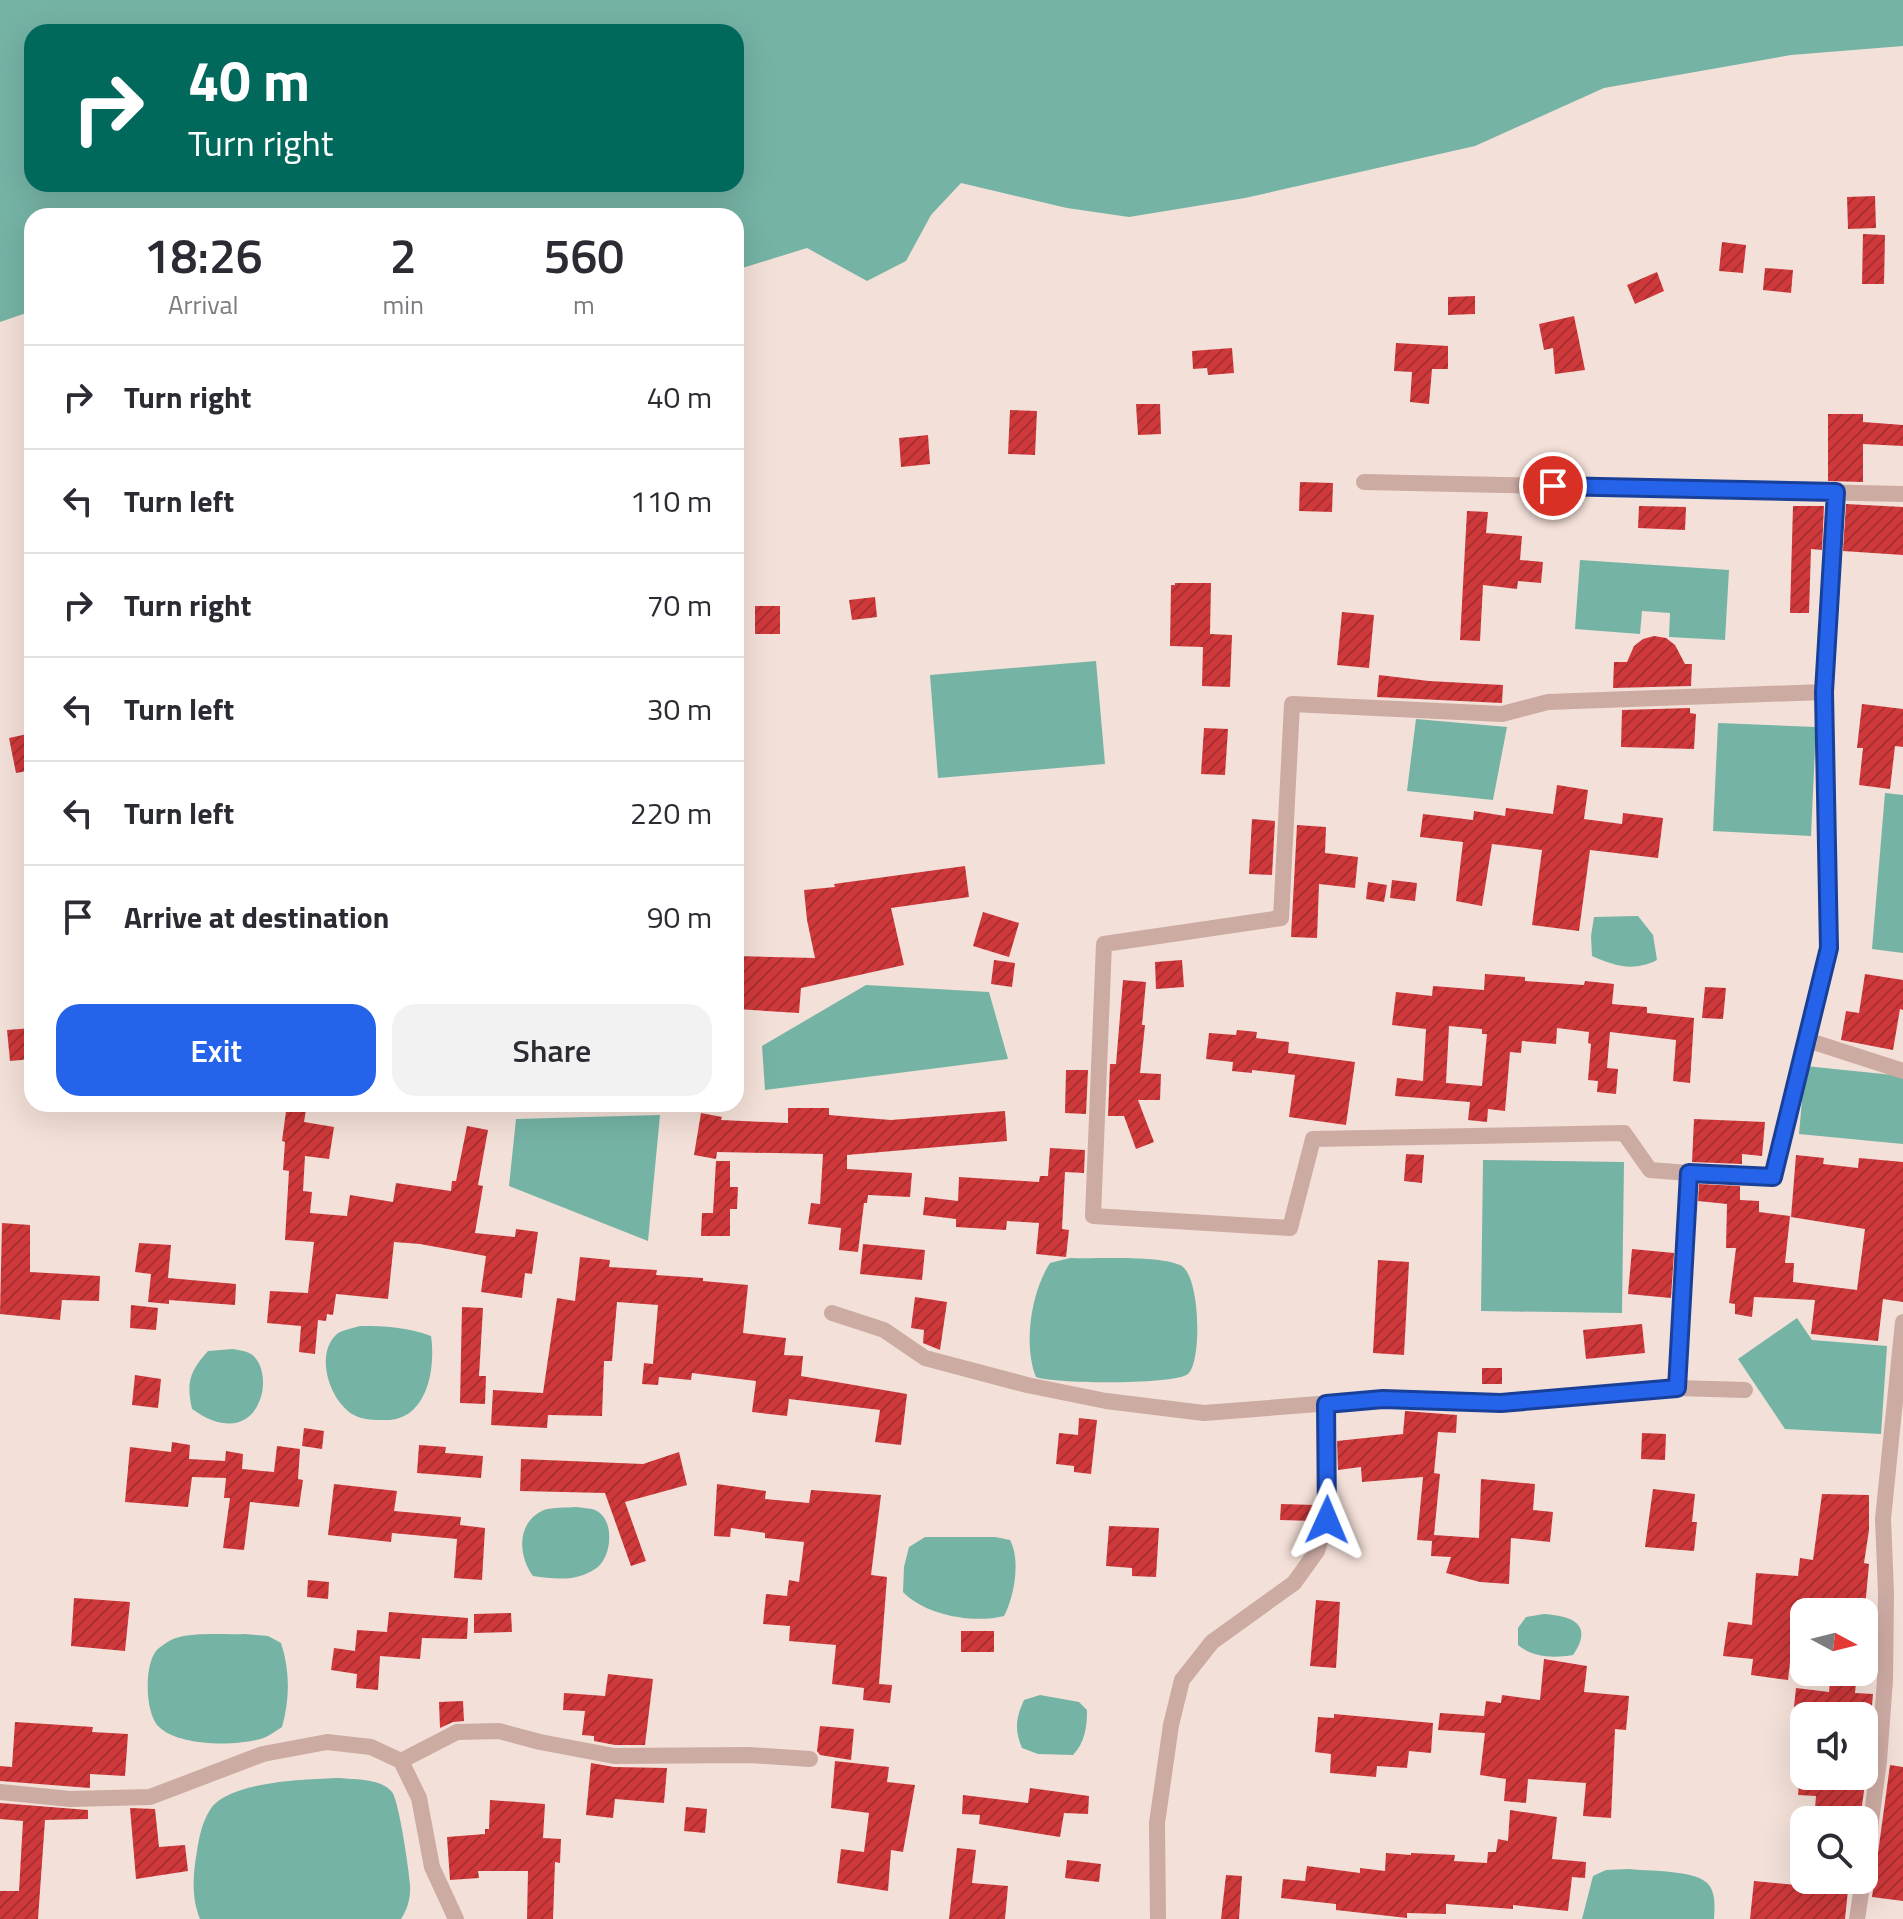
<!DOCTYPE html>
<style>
:root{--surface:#fff;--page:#f2f2f3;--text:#2b2b33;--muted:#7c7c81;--line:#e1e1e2;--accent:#2563eb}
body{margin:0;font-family:"Titillium Web",sans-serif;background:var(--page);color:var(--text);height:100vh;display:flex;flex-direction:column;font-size:30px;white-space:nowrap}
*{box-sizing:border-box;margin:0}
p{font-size:26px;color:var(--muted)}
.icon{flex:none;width:44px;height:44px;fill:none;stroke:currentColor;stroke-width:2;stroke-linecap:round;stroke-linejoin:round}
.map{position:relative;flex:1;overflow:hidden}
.drawer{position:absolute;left:24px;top:208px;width:720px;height:904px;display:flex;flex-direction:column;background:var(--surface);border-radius:24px;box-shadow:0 8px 32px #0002}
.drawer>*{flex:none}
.hud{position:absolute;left:24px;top:24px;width:720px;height:168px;border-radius:24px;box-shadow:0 8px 32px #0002;background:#00695c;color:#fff;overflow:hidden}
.needle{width:52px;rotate:97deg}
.tools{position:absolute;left:1790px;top:1598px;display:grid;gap:16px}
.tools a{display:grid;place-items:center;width:88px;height:88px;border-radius:16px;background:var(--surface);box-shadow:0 8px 32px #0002;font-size:40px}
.pin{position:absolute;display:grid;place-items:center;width:68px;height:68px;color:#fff;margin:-34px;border:4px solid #fff;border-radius:50%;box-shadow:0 2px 8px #0007}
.me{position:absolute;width:88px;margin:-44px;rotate:1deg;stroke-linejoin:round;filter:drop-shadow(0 0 6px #0008)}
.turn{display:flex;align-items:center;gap:28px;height:168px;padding:0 32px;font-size:36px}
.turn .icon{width:104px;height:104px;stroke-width:2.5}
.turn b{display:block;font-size:56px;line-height:68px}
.eta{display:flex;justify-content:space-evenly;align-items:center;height:136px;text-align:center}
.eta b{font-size:48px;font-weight:600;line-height:56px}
.primary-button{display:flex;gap:16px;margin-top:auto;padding:16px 32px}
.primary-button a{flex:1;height:92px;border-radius:24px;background:var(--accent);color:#fff;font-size:32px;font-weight:600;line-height:92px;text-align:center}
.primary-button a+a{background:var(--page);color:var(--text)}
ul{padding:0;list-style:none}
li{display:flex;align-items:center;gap:24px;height:104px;padding:0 32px;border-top:2px solid var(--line)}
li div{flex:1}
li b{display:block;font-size:30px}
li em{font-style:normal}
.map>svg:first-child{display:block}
.water{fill:#75b3a5;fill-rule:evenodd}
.building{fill:url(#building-hatch);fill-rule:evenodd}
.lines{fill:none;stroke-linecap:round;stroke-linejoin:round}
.street{stroke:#ccaba3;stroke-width:16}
.route-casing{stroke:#184099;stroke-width:20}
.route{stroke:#2563eb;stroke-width:14}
</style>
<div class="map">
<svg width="1903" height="1919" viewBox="0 0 1903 1919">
<defs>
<pattern id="building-hatch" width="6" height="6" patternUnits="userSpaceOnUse" patternTransform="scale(2)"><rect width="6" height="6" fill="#d0393b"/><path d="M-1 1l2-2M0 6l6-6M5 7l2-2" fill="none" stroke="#aa3031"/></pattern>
</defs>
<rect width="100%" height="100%" fill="#f3e0d8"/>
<g class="water">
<path d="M0 0H1903V46L1791 55 1604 88 1475 146 1245 198 1129 217 1067 208 961 183 931 215 906 261 867 281 807 248 736 270V216H32V311L0 322ZM32 32H736V184H32Z"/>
<path d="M1580 560 1729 570 1725 640 1669 637 1670 613 1642 611 1640 634 1575 629Z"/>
<path d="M1096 661 1105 764 938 778 930 675Z"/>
<path d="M1416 719 1507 727 1493 800 1407 791Z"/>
<path d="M1718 723 1816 727 1811 836 1713 831Z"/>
<path d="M1885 793 1903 795V953L1872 949Z"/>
<path d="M1638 916 1653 935 1657 960C1633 972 1615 966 1592 956L1591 936 1594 917Z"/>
<path d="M866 985 989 992 1008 1059 765 1090 762 1046Z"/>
<path d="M1805 1066 1903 1076V1144L1799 1134Z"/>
<path d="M660 1115 648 1241 509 1186 516 1119Z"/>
<path d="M1483 1160 1624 1162 1622 1313 1481 1311Z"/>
<path d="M1070 1258C1098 1259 1156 1255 1180 1265 1201 1274 1202 1363 1188 1374 1174 1385 1054 1384 1036 1377 1023 1345 1031 1292 1050 1263Z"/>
<path d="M1797 1318 1812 1340 1887 1346 1881 1434 1785 1429 1738 1359Z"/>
<path d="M360 1326C385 1326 408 1327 431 1336 436 1369 427 1422 384 1420 374 1420 363 1420 354 1415 330 1402 314 1354 337 1334 342 1330 354 1328 360 1326Z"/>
<path d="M233 1349C238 1350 246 1351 251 1354 278 1372 260 1457 192 1409 186 1382 190 1371 208 1351Z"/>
<path d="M576 1507C581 1508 590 1508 595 1510 616 1519 612 1559 595 1569 576 1582 554 1579 533 1576 518 1556 516 1522 544 1510 552 1507 566 1508 576 1507Z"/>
<path d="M925 1537H995L1010 1540C1021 1561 1014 1597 1004 1616 973 1624 925 1615 903 1592L904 1567 909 1547Z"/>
<path d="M1544 1614C1572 1616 1594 1624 1573 1655 1553 1658 1534 1658 1518 1645V1628L1526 1617Z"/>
<path d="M244 1634 268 1636 281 1643C290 1670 290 1699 282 1727 277 1730 272 1734 266 1737 241 1747 180 1747 159 1727 145 1714 144 1666 156 1651 159 1647 171 1639 176 1638 197 1632 223 1635 244 1634Z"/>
<path d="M1040 1695 1079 1702 1087 1710C1087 1727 1085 1742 1073 1755L1038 1754 1022 1748C1014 1729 1016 1718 1024 1700Z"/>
<path d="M340 1778C356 1780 381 1778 392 1792 399 1801 409 1870 410 1884 411 1896 408 1909 401 1919H200C191 1897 193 1874 197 1851 199 1838 202 1822 210 1810 228 1781 308 1779 340 1778Z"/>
<path d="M1629 1869C1647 1871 1692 1870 1706 1882 1716 1890 1715 1907 1714 1919H1582L1593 1876 1606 1870Z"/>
</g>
<g class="building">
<path d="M1875 196 1876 228 1848 229 1847 197Z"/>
<path d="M1863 234 1885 235 1884 284H1862Z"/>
<path d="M1722 242 1746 245 1743 273 1719 271Z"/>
<path d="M1765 268 1793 270 1791 293 1763 290Z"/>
<path d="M1657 272 1664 291 1635 304 1627 285Z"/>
<path d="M1475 296V314L1448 315V297Z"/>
<path d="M1574 316 1585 370 1555 374 1553 348 1544 350 1539 324Z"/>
<path d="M1396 343 1448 346V369H1432L1429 404 1410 402 1412 372 1394 371Z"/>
<path d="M1232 348 1234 373 1208 375 1207 368 1193 369 1192 351Z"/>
<path d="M1136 404H1160L1161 434 1138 435Z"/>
<path d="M1010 410 1037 411 1035 455 1008 454Z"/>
<path d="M1828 414H1863V422L1903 425V446L1863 444V482L1828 481Z"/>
<path d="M928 435 930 464 901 467 899 438Z"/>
<path d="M1300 482 1333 483 1332 512 1299 511Z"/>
<path d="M1846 504 1903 507V555L1843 551Z"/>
<path d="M1639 506 1686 507 1685 530 1638 528Z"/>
<path d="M1793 506H1824L1822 550 1811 549 1809 613H1790Z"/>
<path d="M1467 511 1488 512 1486 533 1522 536 1520 560 1543 562 1541 583 1518 581 1517 589 1483 585 1480 641 1460 640Z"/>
<path d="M1175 583H1211L1210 634 1232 635 1230 687 1202 686 1203 647 1170 646 1171 585H1175Z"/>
<path d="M875 597 877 617 852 620 849 600Z"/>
<rect x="755" y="606" width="25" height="28"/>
<path d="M1342 612 1374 615 1369 668 1337 665Z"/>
<path d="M1654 636 1666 638 1675 645 1685 664H1692L1691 686 1613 688 1614 662H1627L1634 646 1643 639Z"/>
<path d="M1379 675 1429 681 1503 685 1502 703 1377 697Z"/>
<path d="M1862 704 1903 709V747L1895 746 1890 789 1859 785 1863 748H1857Z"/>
<path d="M1690 708V713L1696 714 1694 749 1621 747 1622 710Z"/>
<path d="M1204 728 1228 729 1225 775 1201 774Z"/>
<path d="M32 733V770L16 773 9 738Z"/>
<path d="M1557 785 1588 790 1584 819 1622 824 1623 813 1663 818 1658 858 1590 850 1579 931 1532 925 1542 850 1492 844 1482 906 1456 901 1463 842 1420 837 1423 814 1473 820 1474 811 1505 816 1506 808 1553 814Z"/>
<path d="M1252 819 1275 821 1272 875 1249 874Z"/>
<path d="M1297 825 1326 827 1325 853 1358 857 1355 888 1319 884 1317 938 1291 937Z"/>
<path d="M965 866 969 897 891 908 904 965 801 988 799 1013 736 1009V956L815 958 807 920 804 890 835 887 834 884Z"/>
<path d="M1392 880 1417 883 1415 901 1390 898Z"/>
<path d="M1368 882 1387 885 1384 902 1366 899Z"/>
<path d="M983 912 1019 923 1009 957 973 946Z"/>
<path d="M994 960 1015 963 1012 987 991 984Z"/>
<path d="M1182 960 1184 987 1156 989 1155 962Z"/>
<path d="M1485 974 1525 977V981L1584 985 1585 981 1614 984 1612 1004 1647 1007V1013L1694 1018 1690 1083 1673 1081 1676 1040 1610 1032 1607 1068 1618 1069 1616 1094 1597 1092 1598 1081 1588 1080 1591 1044 1588 1043 1589 1032 1557 1028 1556 1044 1522 1041 1521 1053 1510 1052 1505 1111 1488 1109 1487 1122 1468 1120 1470 1102 1395 1096 1397 1078 1423 1081 1426 1029 1392 1025 1396 992 1432 996 1433 986 1484 990ZM1449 1026 1482 1029V1034H1487L1482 1086 1446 1083Z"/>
<path d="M1865 974 1903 980V1010L1900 1009 1893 1050 1841 1040 1846 1011 1859 1013Z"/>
<path d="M1123 980 1146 982 1142 1025H1145L1140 1073 1161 1074 1160 1100H1138L1154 1142 1136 1149 1124 1116H1108L1110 1064H1116Z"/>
<path d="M1705 987 1726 988 1723 1019 1702 1018Z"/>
<path d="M32 1028V1059L10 1061 7 1030Z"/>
<path d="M1237 1030 1257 1032 1256 1038 1289 1042 1288 1053 1355 1062 1346 1125 1289 1117 1295 1075 1252 1070V1073L1232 1071 1233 1062 1206 1059 1209 1033 1236 1035Z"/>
<path d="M1066 1070H1088L1086 1114 1065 1113Z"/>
<path d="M287 1104H307L304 1122 334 1127 329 1159 305 1156 303 1191 312 1192 310 1213 347 1216 350 1195 393 1202 396 1183 451 1191 452 1181H456L467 1126 488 1130 478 1185 483 1186 475 1233 515 1237 516 1229 538 1232 532 1274 525 1273 522 1298 481 1292 486 1256 420 1244 394 1242 388 1299 336 1294 333 1315 327 1314 326 1321 318 1320 315 1354 299 1352 301 1326 267 1323 270 1291 308 1293 314 1242 285 1240 289 1171 283 1170 285 1142 282 1141Z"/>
<path d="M788 1108H829V1115L891 1120 1005 1111 1007 1141 847 1155V1169L912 1173 910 1197 868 1195 867 1203H864L858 1252 839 1250 841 1228 808 1224 811 1203 820 1204 823 1154 717 1152 716 1159 694 1155 701 1113 722 1117 721 1120 788 1123Z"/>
<path d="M1694 1119 1765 1122 1762 1156 1742 1154V1164L1692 1162Z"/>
<path d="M1050 1148 1085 1150 1084 1173 1065 1172 1062 1229 1069 1230 1066 1257 1036 1254 1039 1223 1007 1221 1006 1230 956 1227V1219L923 1215 925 1197 958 1201 959 1177 1039 1182 1040 1176H1048Z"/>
<path d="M1406 1154 1424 1155 1422 1183 1404 1181Z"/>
<path d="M1796 1155 1824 1158 1823 1164 1858 1168 1859 1158 1903 1162V1302L1883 1299 1878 1341 1811 1334 1815 1300 1754 1297 1752 1317 1735 1314V1304L1729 1303 1736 1248H1726L1727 1204 1698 1201 1699 1184 1740 1186V1200L1759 1201V1212L1790 1216 1785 1263H1794L1793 1282 1857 1290 1865 1229 1791 1217Z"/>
<path d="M716 1161H730V1187H738L737 1209H730V1236H701L702 1213H713Z"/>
<path d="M2 1223 30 1225V1272L100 1276 99 1301 62 1300 60 1320 0 1314Z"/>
<path d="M139 1243 171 1245 168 1278 236 1284 235 1305 169 1300V1304L148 1302 151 1274 135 1272Z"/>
<path d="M863 1244 925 1250 922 1280 860 1274Z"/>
<path d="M1632 1249 1674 1253 1671 1298 1628 1294Z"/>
<path d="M580 1257 610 1260 609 1267 657 1270 656 1275 703 1278V1281L748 1285 743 1333 786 1338 784 1355 803 1356 801 1376 907 1394 901 1445 875 1442 880 1410 789 1399 787 1416 752 1412 756 1381 692 1373 691 1380 659 1377 658 1385 642 1384 644 1363 653 1364 658 1305 617 1302 612 1361H604L602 1416 548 1415 547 1428 491 1425 493 1390 543 1393 557 1298 575 1301Z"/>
<path d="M1378 1260 1409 1262 1404 1355 1373 1353Z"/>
<path d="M915 1297 947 1302 940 1350 923 1343 924 1330 911 1328Z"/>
<path d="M131 1305 158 1308 156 1330 130 1328Z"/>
<path d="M462 1307 483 1308 479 1376H486L485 1404 460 1403Z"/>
<path d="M1642 1324 1645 1353 1586 1359 1583 1330Z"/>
<rect x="1482" y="1368" width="20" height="16"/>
<path d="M135 1375 161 1379 158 1408 132 1405Z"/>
<path d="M1405 1411 1457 1415 1456 1433 1438 1432 1434 1473 1440 1474 1434 1535 1479 1538 1481 1479 1535 1484 1533 1510 1553 1512 1550 1542 1511 1538 1509 1584 1480 1582 1446 1573 1451 1557 1431 1556 1432 1541 1417 1540 1423 1477 1362 1482 1361 1467 1338 1470 1337 1441 1403 1434Z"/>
<path d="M1079 1418 1097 1420 1091 1474 1074 1472V1466L1056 1464 1059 1433 1078 1435Z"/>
<path d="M304 1428 324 1431 322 1449 302 1446Z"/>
<path d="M1642 1433 1666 1434 1665 1460 1641 1459Z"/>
<path d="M172 1442 190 1445 189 1459 225 1461 226 1451 243 1454 242 1469 274 1472 277 1446 300 1449 298 1479 303 1480 299 1507 250 1502 244 1550 223 1548 230 1498H224L226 1478 192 1477 188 1507 125 1502 130 1447 171 1452Z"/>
<path d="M419 1445 446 1447 445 1453 483 1456 481 1478 417 1473Z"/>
<path d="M679 1452 687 1485 625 1502 646 1561 631 1566 605 1493 520 1491 521 1459 643 1464Z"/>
<path d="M334 1484 397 1491 394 1511 461 1517 460 1525 485 1528 482 1580 454 1578 457 1539 392 1533 391 1542 328 1535Z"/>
<path d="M717 1484 766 1491 765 1499 809 1503 811 1490 881 1495 871 1575 887 1577 879 1684 892 1685 890 1703 863 1700 864 1688 832 1684 836 1645 789 1641 790 1626 763 1624 766 1594 787 1596 789 1580 799 1582 804 1542 765 1538V1533L731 1528 730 1537 714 1536Z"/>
<path d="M1653 1489 1695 1494 1692 1522H1697L1694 1551 1645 1547Z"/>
<path d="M1822 1494 1869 1495V1530L1864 1563 1869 1564 1865 1608 1797 1600 1788 1680 1751 1675 1753 1659 1723 1656 1728 1622 1752 1625 1756 1573 1798 1576 1800 1558 1813 1560Z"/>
<path d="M1281 1504 1316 1505 1315 1521 1280 1520Z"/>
<path d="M1109 1526 1159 1528 1156 1577 1132 1576V1568L1106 1566Z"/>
<path d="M308 1580 329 1582 328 1599 307 1597Z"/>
<path d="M74 1598 130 1602 125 1651 71 1646Z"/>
<path d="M1316 1600 1340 1602 1336 1668 1310 1666Z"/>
<path d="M389 1612 468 1618 467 1639 422 1638 420 1659 380 1656 378 1690 356 1688 357 1674 331 1670 334 1648 355 1651 357 1630 387 1632Z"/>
<path d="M511 1613 512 1632 474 1633V1614Z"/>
<rect x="961" y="1631" width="33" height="21"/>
<path d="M1544 1659 1587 1666 1584 1692 1629 1696 1626 1730 1615 1729 1611 1818 1583 1816 1586 1783 1528 1779 1526 1803 1504 1801 1506 1779 1480 1775 1485 1733 1438 1730 1440 1713 1484 1716 1486 1701 1501 1703 1502 1695 1540 1700Z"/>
<path d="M1831 1672 1857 1673 1855 1693 1873 1694 1871 1716H1793L1796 1688 1829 1692Z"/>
<path d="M608 1674 653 1679 645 1745H615L594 1741V1736L582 1735 585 1711 563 1710 564 1693 605 1696Z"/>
<path d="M463 1701 464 1721 453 1722 440 1728 439 1702Z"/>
<path d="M1334 1714 1433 1723 1431 1753 1409 1751 1407 1768 1377 1766 1376 1777 1330 1773 1331 1754 1315 1752 1318 1717 1334 1718Z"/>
<path d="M15 1722 93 1727 92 1732 128 1734 125 1776 90 1774V1788L0 1781V1766L12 1767Z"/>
<path d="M820 1726 854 1729 851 1760 820 1755 817 1751Z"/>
<path d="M835 1761 889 1767 887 1782 915 1785 903 1852 891 1850 888 1891 837 1883 841 1849 864 1852 869 1813 831 1808Z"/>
<path d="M1864 1762H1868L1860 1820H1814L1816 1796 1798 1795 1800 1776H1864Z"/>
<path d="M591 1763 614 1767 667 1768 664 1803 615 1799 613 1818 586 1815Z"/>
<path d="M1890 1765 1903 1767V1901L1872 1897Z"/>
<path d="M1030 1788 1089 1796 1088 1814 1064 1813 1060 1837 979 1824 980 1815 962 1814 963 1795 1028 1803Z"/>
<path d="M490 1800 545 1804 543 1838 561 1839 560 1863 555 1862 553 1919H527L528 1871H478L479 1878 450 1880 447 1837 485 1834V1829H489Z"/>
<path d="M0 1803 88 1810V1819L45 1820 38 1919H0V1891H19L23 1821 0 1819Z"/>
<path d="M686 1807 707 1809 705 1833 684 1831Z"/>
<path d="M130 1808 155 1809 159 1847 185 1845 188 1871 136 1879Z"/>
<path d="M1510 1810 1557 1817 1552 1859 1586 1862 1585 1878 1572 1877 1568 1911 1513 1905V1909L1446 1904V1914L1407 1913V1918L1336 1910V1904L1281 1898 1283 1879 1305 1881 1307 1866 1360 1873V1868L1385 1871 1386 1853 1411 1855V1853L1455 1855 1454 1861 1487 1863 1488 1852H1496L1498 1839 1508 1841Z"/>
<path d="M957 1848 976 1850 972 1883 1008 1886 1005 1919H949Z"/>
<path d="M1067 1860 1101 1864 1099 1882 1065 1878Z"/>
<path d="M1226 1875 1242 1876 1239 1919H1221Z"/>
<path d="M1754 1881 1848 1890 1845 1919H1750Z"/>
</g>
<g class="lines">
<g class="street">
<path d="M1364 482 1903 494"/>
<path d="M1807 1040 1903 1071"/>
<path d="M1689 1173 1773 1177 1829 948 1824 692"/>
<path d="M832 1313 884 1330 925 1358 1027 1385 1106 1401 1204 1413 1383 1399 1501 1403 1677 1388 1745 1390"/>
<path d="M1677 1388 1689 1173 1650 1170 1624 1133 1313 1139 1290 1228 1093 1216 1104 944 1281 918 1292 704 1502 714 1548 702 1824 692 1836 492"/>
<path d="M401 1761 457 1732 499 1731 540 1742 614 1756 749 1755 810 1759"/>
<path d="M0 1792 70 1799 150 1797 263 1754 327 1742 371 1747 401 1761 419 1798 432 1867 456 1919"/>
<path d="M1864 1874 1879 1761 1885 1680 1886 1592 1883 1519 1903 1322"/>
<path d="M1158 1919 1157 1823 1171 1725 1182 1680 1212 1642 1294 1583 1317 1551 1327 1520 1326 1404"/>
<path d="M1857 1919 1863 1880"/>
</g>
</g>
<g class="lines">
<g class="route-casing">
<path id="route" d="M1327 1520 1326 1404 1383 1399 1501 1403 1677 1388 1689 1173 1773 1177 1829 948 1824 692 1836 492 1553 486"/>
</g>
<use href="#route" class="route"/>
</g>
</svg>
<div class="tools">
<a><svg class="needle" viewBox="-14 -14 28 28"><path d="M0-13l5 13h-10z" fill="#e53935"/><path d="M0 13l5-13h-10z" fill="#7c7c81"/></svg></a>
<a><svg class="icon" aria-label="sound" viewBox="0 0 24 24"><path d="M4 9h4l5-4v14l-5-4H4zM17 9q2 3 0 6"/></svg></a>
<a><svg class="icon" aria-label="search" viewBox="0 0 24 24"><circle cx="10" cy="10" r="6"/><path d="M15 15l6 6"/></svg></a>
</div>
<div class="pin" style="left:1553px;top:486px;background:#d93025"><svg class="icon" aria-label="arrive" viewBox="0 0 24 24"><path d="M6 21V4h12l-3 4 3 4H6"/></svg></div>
<svg class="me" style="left:1327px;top:1520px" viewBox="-20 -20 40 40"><path d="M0-17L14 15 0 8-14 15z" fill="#2563eb" stroke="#fff" stroke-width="4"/></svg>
<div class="hud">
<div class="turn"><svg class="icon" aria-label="right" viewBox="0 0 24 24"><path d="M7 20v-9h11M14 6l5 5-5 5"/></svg><div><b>40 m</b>Turn right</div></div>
</div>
<section class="drawer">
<div class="eta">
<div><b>18:26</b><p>Arrival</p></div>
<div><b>2</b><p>min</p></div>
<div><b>560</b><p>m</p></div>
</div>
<ul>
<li><svg class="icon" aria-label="right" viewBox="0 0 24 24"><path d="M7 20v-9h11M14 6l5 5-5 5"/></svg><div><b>Turn right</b></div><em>40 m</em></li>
<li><svg class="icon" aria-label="left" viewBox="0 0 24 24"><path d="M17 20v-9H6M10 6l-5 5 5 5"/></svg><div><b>Turn left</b></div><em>110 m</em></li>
<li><svg class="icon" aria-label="right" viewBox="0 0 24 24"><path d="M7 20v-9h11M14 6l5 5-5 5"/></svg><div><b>Turn right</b></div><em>70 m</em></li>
<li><svg class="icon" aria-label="left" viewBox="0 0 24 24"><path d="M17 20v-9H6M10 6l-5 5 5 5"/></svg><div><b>Turn left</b></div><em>30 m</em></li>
<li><svg class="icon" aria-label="left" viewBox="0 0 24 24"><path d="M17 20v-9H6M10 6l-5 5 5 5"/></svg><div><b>Turn left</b></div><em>220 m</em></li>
<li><svg class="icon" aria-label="arrive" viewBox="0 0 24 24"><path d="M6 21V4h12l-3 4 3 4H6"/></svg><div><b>Arrive at destination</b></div><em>90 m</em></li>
</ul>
<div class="primary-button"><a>Exit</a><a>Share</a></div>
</section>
</div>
